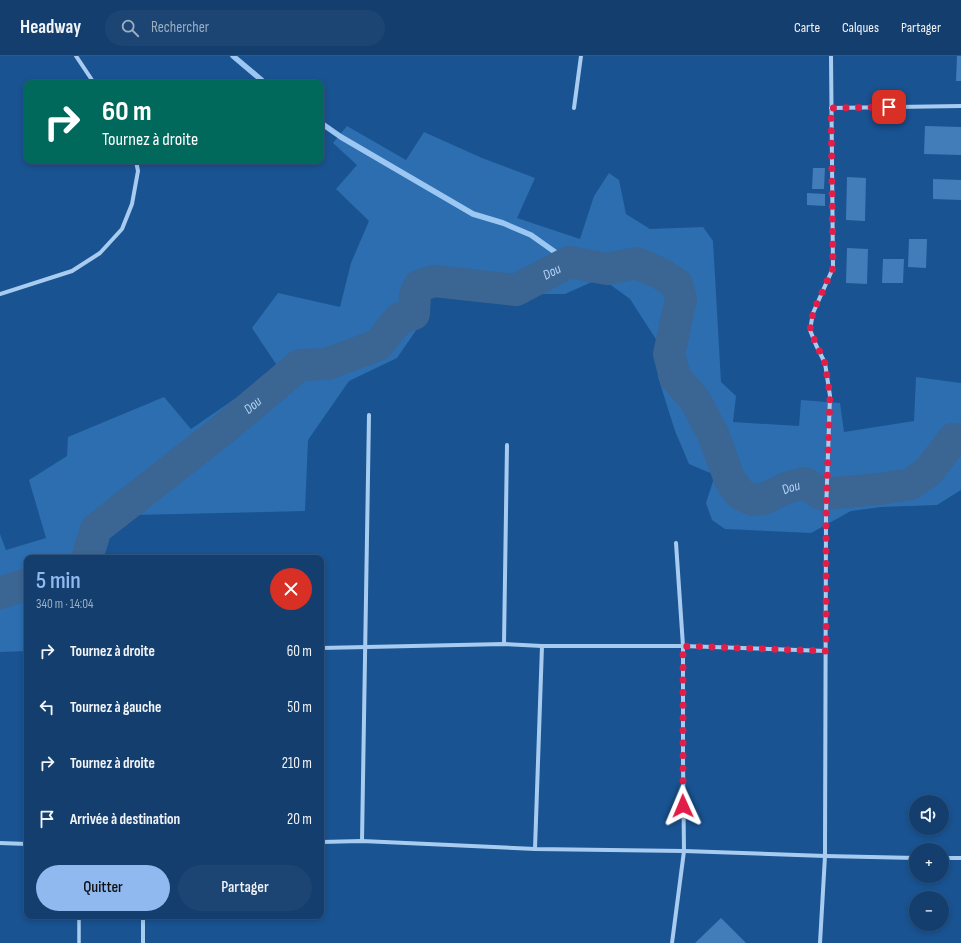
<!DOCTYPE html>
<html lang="fr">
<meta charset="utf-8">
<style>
:root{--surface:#133e6e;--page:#1c4573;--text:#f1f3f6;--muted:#9daec2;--line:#325781;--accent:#90b9f0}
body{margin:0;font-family:"Sofia Sans Condensed",sans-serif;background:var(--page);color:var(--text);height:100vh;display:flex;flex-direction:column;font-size:15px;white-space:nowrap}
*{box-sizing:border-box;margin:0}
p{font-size:13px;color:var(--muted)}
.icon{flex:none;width:22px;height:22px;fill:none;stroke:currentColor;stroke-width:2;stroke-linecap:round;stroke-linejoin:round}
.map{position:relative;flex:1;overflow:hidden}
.sheet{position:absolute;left:24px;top:499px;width:300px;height:364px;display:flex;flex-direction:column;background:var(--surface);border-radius:8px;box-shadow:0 2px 6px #0003,0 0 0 1px var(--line)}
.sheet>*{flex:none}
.hud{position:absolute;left:24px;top:24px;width:300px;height:84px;border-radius:8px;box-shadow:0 2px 6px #0003,0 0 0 1px var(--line);background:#00695c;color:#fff;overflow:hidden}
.tools{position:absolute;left:909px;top:739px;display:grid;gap:8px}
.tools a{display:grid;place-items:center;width:40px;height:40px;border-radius:50%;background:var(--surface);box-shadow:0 2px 6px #0003,0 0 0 1px var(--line);font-size:20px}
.pin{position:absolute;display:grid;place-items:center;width:34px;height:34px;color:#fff;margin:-17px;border-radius:8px;box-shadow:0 2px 6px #0006}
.me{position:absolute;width:44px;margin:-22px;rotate:359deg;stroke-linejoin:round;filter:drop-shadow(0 0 3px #0008)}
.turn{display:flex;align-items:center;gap:14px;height:84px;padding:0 12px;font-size:18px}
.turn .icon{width:52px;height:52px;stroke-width:2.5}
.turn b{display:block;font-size:28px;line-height:34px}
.round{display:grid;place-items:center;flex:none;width:42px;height:42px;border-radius:21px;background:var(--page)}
.overview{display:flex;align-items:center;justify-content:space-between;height:68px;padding:0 12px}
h1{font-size:24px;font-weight:600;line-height:30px;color:var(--accent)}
.action{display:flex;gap:8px;margin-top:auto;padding:8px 12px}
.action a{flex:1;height:46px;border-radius:24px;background:var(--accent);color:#111;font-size:16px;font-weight:600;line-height:46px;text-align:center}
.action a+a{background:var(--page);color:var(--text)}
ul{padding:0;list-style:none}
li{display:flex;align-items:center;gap:12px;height:56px;padding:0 12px}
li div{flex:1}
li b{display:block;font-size:15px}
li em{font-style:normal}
header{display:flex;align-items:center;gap:24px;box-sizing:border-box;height:56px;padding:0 20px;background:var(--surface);border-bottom:1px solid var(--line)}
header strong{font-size:19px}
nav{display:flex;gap:22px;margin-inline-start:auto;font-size:14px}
.search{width:280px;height:36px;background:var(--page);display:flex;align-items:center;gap:10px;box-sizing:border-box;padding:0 14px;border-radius:22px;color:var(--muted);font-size:15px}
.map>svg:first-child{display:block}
.green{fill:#2c6eb0}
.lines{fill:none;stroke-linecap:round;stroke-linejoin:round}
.stream{stroke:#9bc7f2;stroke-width:5.5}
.river{stroke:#3b6592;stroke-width:32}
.building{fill:#427db9}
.pedestrian{stroke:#a8ccef;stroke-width:3.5}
.minor{stroke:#a8ccef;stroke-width:4}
.route{stroke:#e11d48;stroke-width:7;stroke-dasharray:0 12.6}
.labels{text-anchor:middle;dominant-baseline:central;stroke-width:3.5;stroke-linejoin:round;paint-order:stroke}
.water-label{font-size:14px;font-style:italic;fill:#b4d5f6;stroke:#195392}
</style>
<header>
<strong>Headway</strong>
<div class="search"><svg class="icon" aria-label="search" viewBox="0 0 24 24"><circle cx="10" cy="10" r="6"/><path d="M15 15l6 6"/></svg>Rechercher</div>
<nav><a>Carte</a><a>Calques</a><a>Partager</a></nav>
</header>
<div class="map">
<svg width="961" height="887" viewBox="0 0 961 887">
<rect width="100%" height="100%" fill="#195392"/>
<path class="green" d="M347 70 406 104 424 76 482 102 535 122 517 162 580 183 594 140 609 117 619 124 626 158 650 173 703 171 713 185 721 326 736 340 733 366 799 370 801 344 840 347 844 376 914 365 916 321 961 327V434L937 449 881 451 851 455 811 477 725 473 712 464 706 447 715 419 689 408 675 375 658 321 659 288 630 243 601 222 565 238H422L417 273 397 302 349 325 308 384 305 455 133 459 108 476 96 502H27V595L0 596V478L6 494 46 482 29 424 67 400 68 381 164 341 191 373 249 333 256 339 282 317 252 272 278 237 340 251 351 207 369 165 336 133 357 109 333 87Z"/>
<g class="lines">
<g class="stream">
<path d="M233 0 265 27"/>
<path d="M321 67 341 81 473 158 503 167 531 179 569 206"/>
</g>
<g class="river">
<path id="s1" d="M87 502 96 473 221 375 300 309 327 308 378 289 399 263 414 258 415 239 419 230 434 225 516 234 569 206 607 213 637 207 661 218 677 228 681 243 669 298 675 321 695 344 713 378 730 424 740 438 753 444 764 443 786 432 805 427 821 438 880 433 911 428 929 415 953 383H961"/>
<path d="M0 537 27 528"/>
</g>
</g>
<g class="building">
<path d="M957 0H961V25H956Z"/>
<path d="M925 70 961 71V99L924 98Z"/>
<path d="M813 112H825L824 133H812Z"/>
<path d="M847 121 866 122 865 165 846 164Z"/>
<path d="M933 123 961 124V144L933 143Z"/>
<path d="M807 137 825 138V150L807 149Z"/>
<path d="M909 183H927L926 212 908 211Z"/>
<path d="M847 192 868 193 867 228 846 227Z"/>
<path d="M883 203H904L903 227H882Z"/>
<path d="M721 862 746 887H695Z"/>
</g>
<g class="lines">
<path class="pedestrian" d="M79 887V860"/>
<g class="minor">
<path d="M76 0 94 27"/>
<path d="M574 52 581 0"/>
<path d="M831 52 961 50"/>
<path d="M0 238 72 215 100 197 122 173 132 148 138 115 136 105"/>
<path d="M504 588 507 389"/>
<path d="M321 592 504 588 542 590H683L826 595"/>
<path d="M362 785 369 359"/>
<path d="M321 786 362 785 535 793 684 795 825 800 916 802"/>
<path d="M0 787 27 788"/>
<path d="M535 793 542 590"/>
<path d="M942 802H961"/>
<path d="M143 887V860"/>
<path d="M672 887 684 795 683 705V590L676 487"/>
<path d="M820 887 825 800 826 456 830 340 825 307 816 289 810 274 813 257 833 212 831 0"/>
</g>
</g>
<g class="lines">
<path class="route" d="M683 750V590L826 595V456L830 340 825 307 810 274 813 256 833 212 831 52 889 51"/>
</g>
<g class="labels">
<g class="water-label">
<text stroke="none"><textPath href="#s1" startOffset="590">Dou</textPath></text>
<text stroke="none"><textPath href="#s1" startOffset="230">Dou</textPath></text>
<text stroke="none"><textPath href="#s1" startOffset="1010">Dou</textPath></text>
</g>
</g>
</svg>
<div class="tools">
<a><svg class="icon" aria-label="sound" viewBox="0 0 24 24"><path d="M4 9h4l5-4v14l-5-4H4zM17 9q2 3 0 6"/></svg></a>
<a>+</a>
<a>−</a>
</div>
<div class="pin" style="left:889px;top:51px;background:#d93025"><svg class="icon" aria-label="arrive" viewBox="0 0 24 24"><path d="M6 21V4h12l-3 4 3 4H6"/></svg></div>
<svg class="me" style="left:683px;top:750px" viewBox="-20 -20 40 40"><path d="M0-17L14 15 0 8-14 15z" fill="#e11d48" stroke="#fff" stroke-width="4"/></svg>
<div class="hud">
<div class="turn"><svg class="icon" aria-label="right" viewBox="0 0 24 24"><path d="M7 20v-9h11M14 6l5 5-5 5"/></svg><div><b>60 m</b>Tournez à droite</div></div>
</div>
<section class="sheet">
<div class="overview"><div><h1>5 min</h1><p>340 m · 14:04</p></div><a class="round" style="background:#d93025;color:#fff"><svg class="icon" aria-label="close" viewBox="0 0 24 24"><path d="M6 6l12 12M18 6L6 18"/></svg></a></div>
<ul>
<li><svg class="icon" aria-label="right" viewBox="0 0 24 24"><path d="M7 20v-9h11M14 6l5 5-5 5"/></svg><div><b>Tournez à droite</b></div><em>60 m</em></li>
<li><svg class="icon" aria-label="left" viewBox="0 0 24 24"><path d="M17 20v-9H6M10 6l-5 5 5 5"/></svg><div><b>Tournez à gauche</b></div><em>50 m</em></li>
<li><svg class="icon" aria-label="right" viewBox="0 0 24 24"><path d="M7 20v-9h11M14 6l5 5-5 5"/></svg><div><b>Tournez à droite</b></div><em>210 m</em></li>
<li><svg class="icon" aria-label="arrive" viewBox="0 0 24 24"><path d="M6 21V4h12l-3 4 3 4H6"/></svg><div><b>Arrivée à destination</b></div><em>20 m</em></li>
</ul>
<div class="action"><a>Quitter</a><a>Partager</a></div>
</section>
</div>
